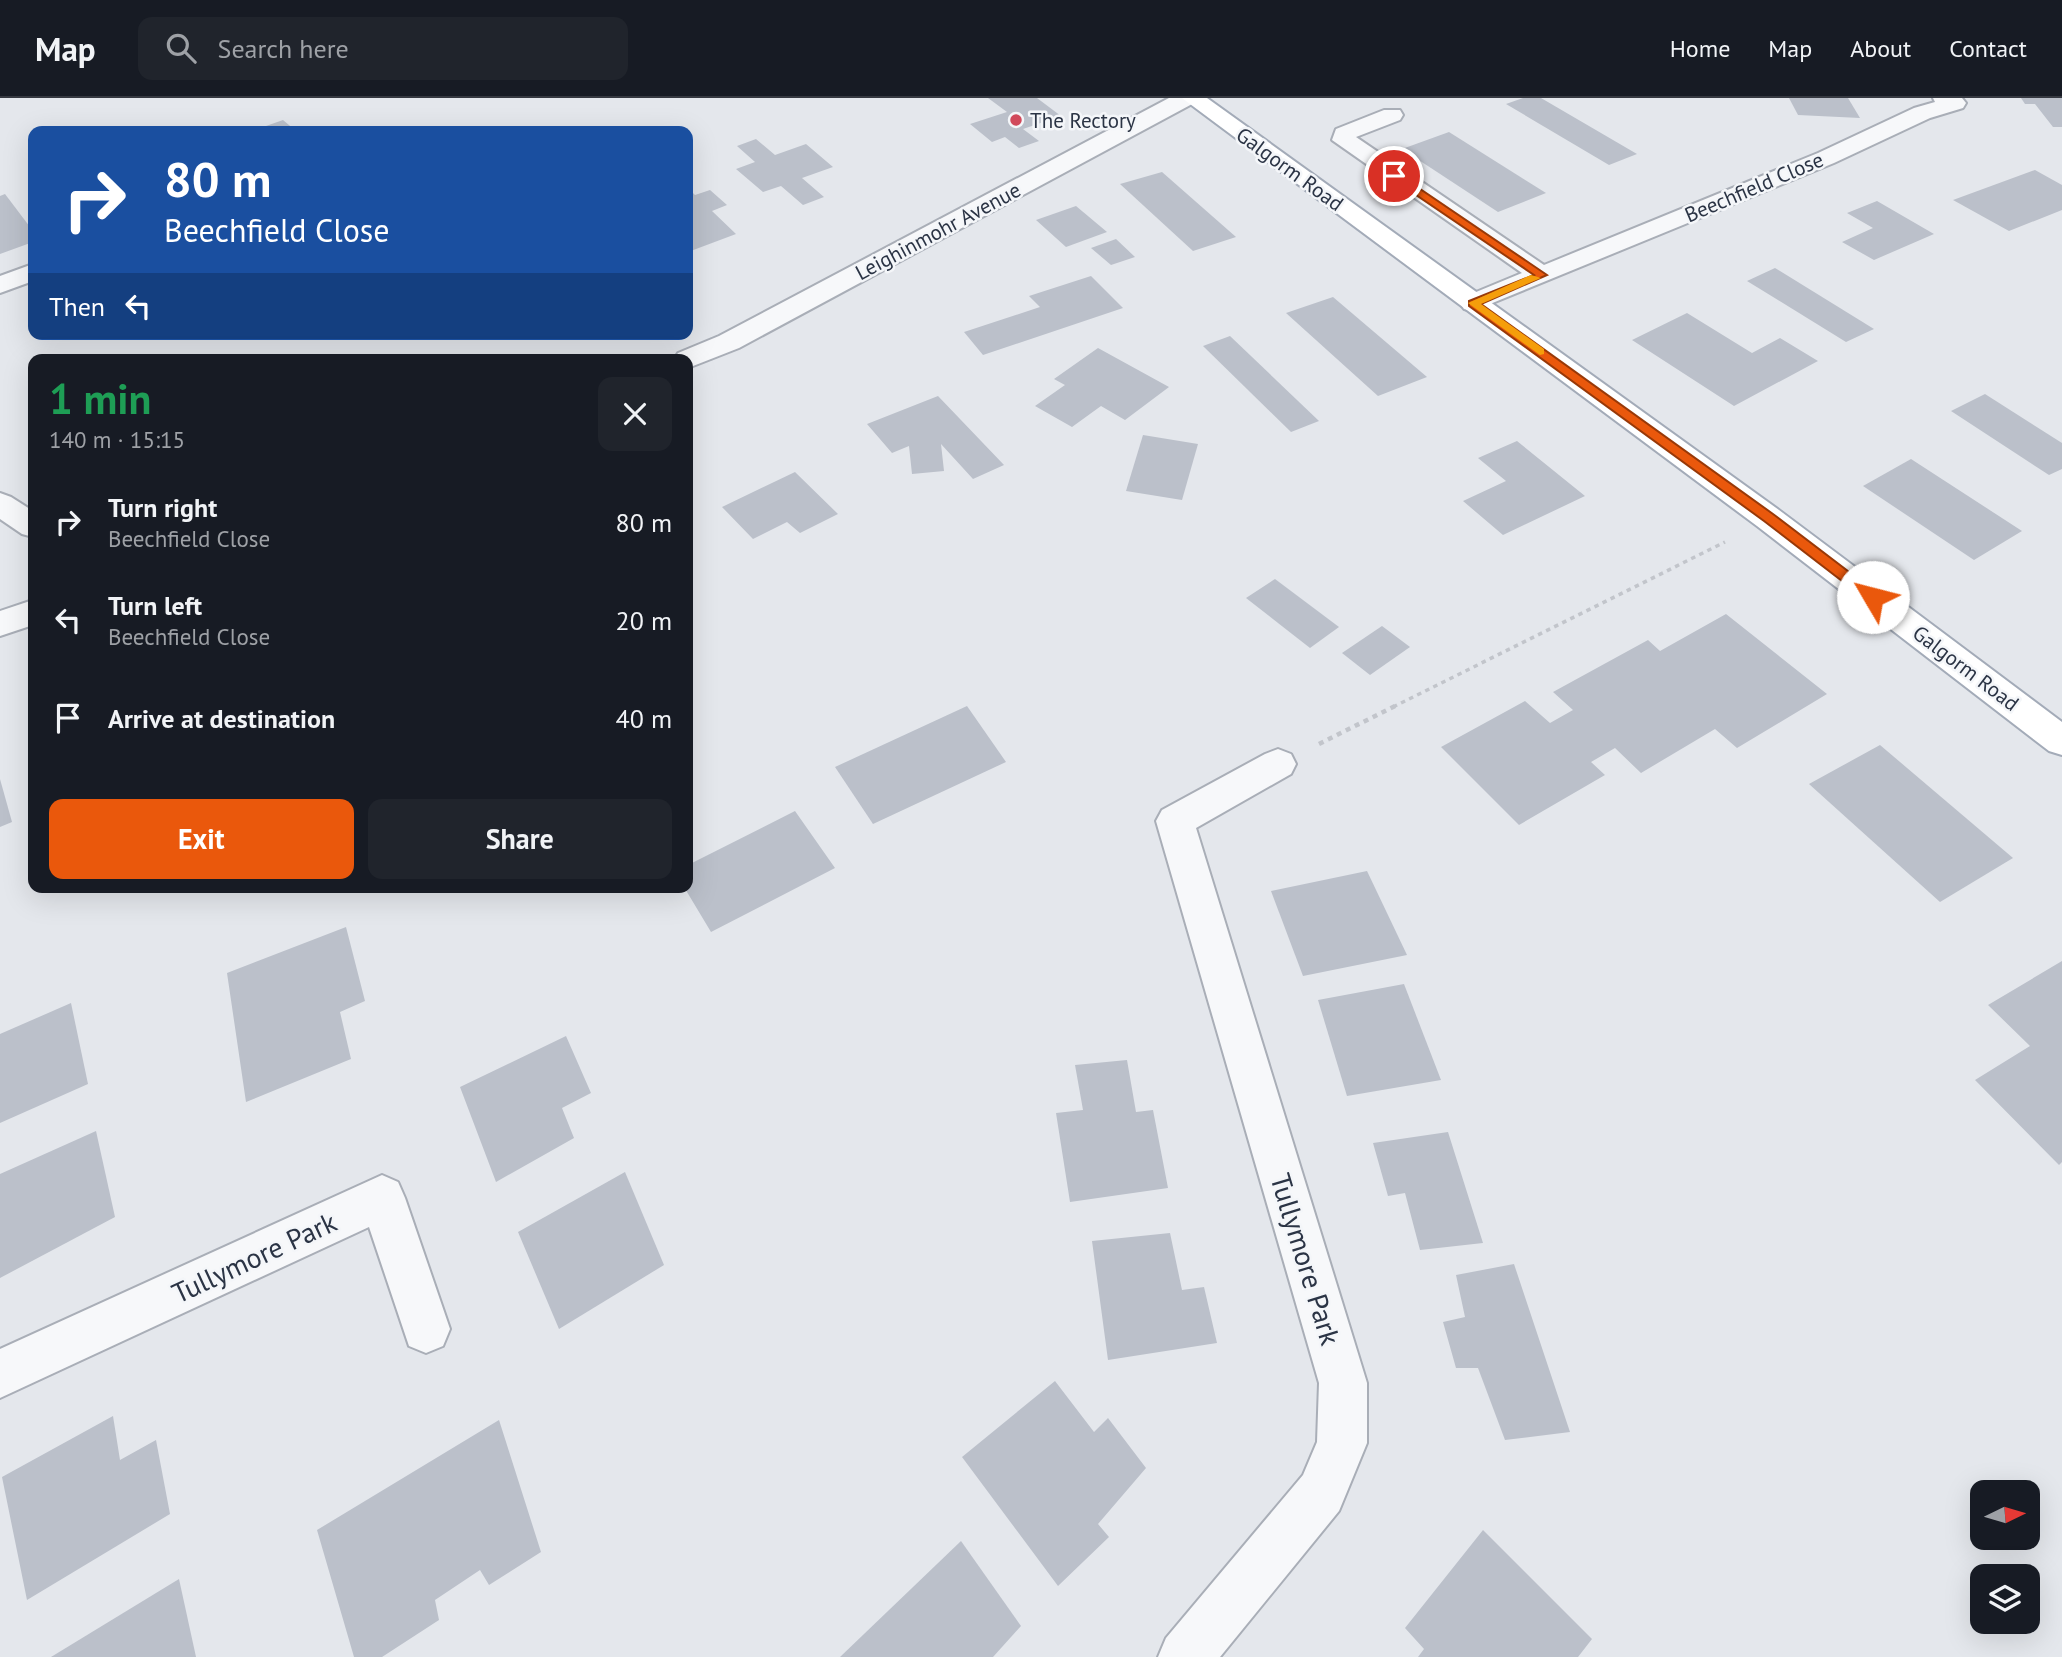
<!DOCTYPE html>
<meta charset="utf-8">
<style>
:root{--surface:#171b24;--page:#20242c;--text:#f1f3f6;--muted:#9ea1a6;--line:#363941;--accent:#ea580c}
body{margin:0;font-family:"PT Sans",sans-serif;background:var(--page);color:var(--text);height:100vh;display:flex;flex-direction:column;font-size:26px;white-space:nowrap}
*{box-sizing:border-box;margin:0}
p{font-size:23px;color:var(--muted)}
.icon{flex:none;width:38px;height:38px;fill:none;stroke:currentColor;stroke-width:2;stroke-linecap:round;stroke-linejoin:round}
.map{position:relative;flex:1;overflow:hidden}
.sheet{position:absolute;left:28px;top:256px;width:665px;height:539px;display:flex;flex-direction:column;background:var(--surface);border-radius:14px;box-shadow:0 7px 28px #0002}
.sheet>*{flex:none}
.guide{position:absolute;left:28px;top:28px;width:665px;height:214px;border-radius:14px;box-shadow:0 7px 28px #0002;background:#1a4fa0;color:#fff;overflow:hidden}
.needle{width:46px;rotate:85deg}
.fabs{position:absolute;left:1970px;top:1382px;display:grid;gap:14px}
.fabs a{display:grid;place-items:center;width:70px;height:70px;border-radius:14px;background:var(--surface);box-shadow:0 7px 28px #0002;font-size:35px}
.pin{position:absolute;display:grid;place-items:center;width:60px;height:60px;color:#fff;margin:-30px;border:4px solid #fff;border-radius:50%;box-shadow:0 2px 7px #0007}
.me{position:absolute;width:77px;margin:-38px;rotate:307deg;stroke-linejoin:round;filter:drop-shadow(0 0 5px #0008)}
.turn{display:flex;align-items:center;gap:24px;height:147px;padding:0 21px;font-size:32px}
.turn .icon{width:91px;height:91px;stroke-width:2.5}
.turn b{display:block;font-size:49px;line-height:60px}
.then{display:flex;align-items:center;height:66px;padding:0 21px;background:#0003;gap:14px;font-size:26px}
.round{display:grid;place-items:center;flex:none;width:74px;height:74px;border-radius:14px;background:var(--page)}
.headline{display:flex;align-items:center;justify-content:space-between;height:119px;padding:0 21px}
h1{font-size:42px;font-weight:700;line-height:52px;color:#1e9e55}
.button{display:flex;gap:14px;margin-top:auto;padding:14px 21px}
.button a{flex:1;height:80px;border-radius:14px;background:var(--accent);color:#fff;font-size:28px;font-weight:700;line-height:80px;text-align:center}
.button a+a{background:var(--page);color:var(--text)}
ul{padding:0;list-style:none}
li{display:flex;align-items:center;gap:21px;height:98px;padding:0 21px}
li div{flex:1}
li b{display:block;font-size:26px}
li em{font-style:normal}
header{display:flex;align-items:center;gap:42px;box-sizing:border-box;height:98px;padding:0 35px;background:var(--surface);border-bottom:2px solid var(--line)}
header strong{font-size:33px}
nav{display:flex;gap:38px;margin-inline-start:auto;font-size:24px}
.search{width:490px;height:63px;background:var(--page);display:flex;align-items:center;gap:18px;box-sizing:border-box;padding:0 24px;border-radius:14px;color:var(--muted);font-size:26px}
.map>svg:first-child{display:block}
.building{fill:#bbc0ca}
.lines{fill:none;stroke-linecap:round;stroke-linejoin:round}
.minor-casing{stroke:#a9aeb7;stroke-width:4}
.major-casing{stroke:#a3abb8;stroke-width:4}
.path-far1{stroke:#c2c5cb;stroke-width:3.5;stroke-dasharray:4.5 4.5;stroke-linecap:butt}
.path{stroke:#c2c5cb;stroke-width:4.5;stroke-dasharray:5 5;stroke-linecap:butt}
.minor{fill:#f7f8fa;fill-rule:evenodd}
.major{fill:#fff;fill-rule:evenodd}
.route{fill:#ea580c;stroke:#983908;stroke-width:2}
.slow{fill:#f59e0b}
.poi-dot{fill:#d1495b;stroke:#f4f6f9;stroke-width:2.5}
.labels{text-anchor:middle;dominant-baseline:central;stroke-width:5;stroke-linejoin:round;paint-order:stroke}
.far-poi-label{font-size:21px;fill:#2b3445;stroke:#f4f6f9;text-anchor:start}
.far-street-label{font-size:21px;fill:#2b3445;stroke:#f4f6f9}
.near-street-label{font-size:28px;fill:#2b3445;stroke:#f4f6f9}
</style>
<header>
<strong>Map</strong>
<div class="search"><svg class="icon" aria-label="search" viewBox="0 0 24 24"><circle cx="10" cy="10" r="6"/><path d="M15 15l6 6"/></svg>Search here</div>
<nav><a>Home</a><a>Map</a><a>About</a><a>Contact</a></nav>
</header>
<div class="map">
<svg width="2062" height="1559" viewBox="0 0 2062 1559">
<rect width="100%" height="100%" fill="#e4e7ec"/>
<g class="building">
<path d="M988 0H1037L1061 18 1023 31 1039 43 1019 50 1005 39 992 44 970 26 1007 14Z"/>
<path d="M1523 0H1541L1637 56 1609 67 1506 6Z"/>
<path d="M1789 0H1848L1860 20 1798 17Z"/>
<path d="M2021 0H2062V29H2053L2035 6H2025Z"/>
<path d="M283 22 296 33H252Z"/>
<path d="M1449 34 1546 95 1498 114 1402 51Z"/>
<path d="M756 41 775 57 806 46 833 69 802 80 824 99 803 107 781 88 763 94 736 71 755 64 737 48Z"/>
<path d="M2035 72 2062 87V112L2009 133 1953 102Z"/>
<path d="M1162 74 1236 139 1193 153 1120 86Z"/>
<path d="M688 90 695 97 710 92 727 107 712 113 736 136 688 154Z"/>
<path d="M5 96 33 133V144L0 156V98Z"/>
<path d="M1877 103 1934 136 1874 162 1842 144 1873 130 1847 115Z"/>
<path d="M1076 108 1107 134 1066 149 1036 122Z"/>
<path d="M1116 141 1135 159 1111 167 1091 150Z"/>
<path d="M1775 170 1874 231 1846 244 1747 183Z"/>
<path d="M1091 178 1123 210 983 257 964 234 1040 209 1029 198Z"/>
<path d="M1333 199 1427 279 1378 298 1286 215Z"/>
<path d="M1687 215 1752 255 1780 240 1818 263 1734 308 1632 242Z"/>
<path d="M1230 238 1319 323 1291 334 1203 248Z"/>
<path d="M1098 250 1169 289 1125 322 1101 308 1072 329 1035 308 1065 287 1054 281Z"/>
<path d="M1985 296 2062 345V371L2049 377 1951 313Z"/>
<path d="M938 298 1004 367 973 381 941 346 944 373 912 376 909 348 892 355 867 326Z"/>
<path d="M1143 337 1198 346 1182 402 1126 393Z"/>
<path d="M1517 343 1585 398 1503 437 1463 403 1506 383 1478 360Z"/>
<path d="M1911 361 2022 433 1974 462 1863 388Z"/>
<path d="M795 374 838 416 800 435 787 424 753 441 722 409Z"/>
<path d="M1275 481 1339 529 1310 550 1246 500Z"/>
<path d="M1726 516 1827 596 1737 650 1715 631 1641 675 1615 650 1591 664 1605 677 1519 727 1441 649 1525 603 1550 625 1573 612 1553 594 1648 542 1660 553Z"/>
<path d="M1382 528 1410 549 1370 577 1342 555Z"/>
<path d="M967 608 1006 664 873 726 835 669Z"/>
<path d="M1880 647 2013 760 1940 804 1809 686Z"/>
<path d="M0 681 12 724 0 729Z"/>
<path d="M795 713 835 770 711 834 684 789H688V767Z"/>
<path d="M1367 773 1407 857 1303 878 1271 793Z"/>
<path d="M346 829 365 903 340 914 351 961 246 1004 227 875Z"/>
<path d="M2062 863V1064L2059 1067 1975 982 2030 948 1988 907Z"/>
<path d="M1404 886 1441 982 1347 998 1318 902Z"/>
<path d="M71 905 88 986 0 1025V936Z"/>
<path d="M566 938 591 995 562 1010 574 1040 496 1084 460 989Z"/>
<path d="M1127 962 1136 1014 1153 1012 1168 1090 1070 1104 1056 1015 1083 1012 1075 967Z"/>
<path d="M96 1033 115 1119 0 1180V1076Z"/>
<path d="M1448 1034 1483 1145 1420 1152 1405 1095 1388 1098 1373 1045Z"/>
<path d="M625 1074 664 1167 559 1231 518 1134Z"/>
<path d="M1170 1135 1182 1192 1204 1189 1217 1245 1108 1262 1092 1143Z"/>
<path d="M1514 1166 1570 1334 1505 1342 1478 1270H1456L1443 1224 1465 1219 1456 1177Z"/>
<path d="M1055 1283 1094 1334 1108 1320 1146 1370 1098 1426 1109 1439 1058 1488 962 1359Z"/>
<path d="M113 1318 120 1362 156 1342 170 1416 27 1502 2 1379Z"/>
<path d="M499 1322 541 1454 489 1487 480 1472 435 1502 439 1522 382 1559H354L317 1432Z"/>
<path d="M1483 1432 1592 1541 1578 1559H1418L1424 1551 1405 1530Z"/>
<path d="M961 1443 1021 1528 993 1559H840Z"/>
<path d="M179 1481 196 1559H51Z"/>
</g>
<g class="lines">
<g class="minor-casing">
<g id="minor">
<path d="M1169 0H1197L1194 5 739 250 688 270V261H674L678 255 719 238Z"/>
<path d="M1933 0H1962L1966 5 1963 10 1930 20 1834 65 1473 213 1464 211 1460 205 1464 199 1522 175 1332 42 1336 31 1384 12H1400L1403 17 1400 22 1356 39 1544 167 1818 55 1914 10 1935 4Z"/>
<path d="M33 166V183L0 195V178Z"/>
<path d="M0 395 11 399 33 413V439L22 436 0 421Z"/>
<path d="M33 502V527L0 538V513Z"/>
<path d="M1278 651 1291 656 1296 666 1291 676 1196 730 1367 1285V1345L1339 1413 1220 1559H1158L1166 1540 1303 1377 1317 1344 1319 1285 1156 723 1162 712 1265 656Z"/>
<path d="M382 1077 398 1084 405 1100 450 1231 443 1248 426 1255 409 1248 369 1129 0 1300V1251Z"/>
</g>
</g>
<g class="major-casing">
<path id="major" d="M1182 0H1207L1779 412 2062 624V657L2049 653 1757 428Z"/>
</g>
<path class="path-far1" d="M1393 609 1725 444"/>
<path class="path" d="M1319 646 1397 607"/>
<use href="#minor" class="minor"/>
<use href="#major" class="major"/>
</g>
<path class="route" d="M1391 76H1398L1547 177 1481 206 1773 416 1878 496V503H1868L1764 423 1469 208V203L1534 177 1391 80Z"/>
<path class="slow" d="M1531 177 1541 180 1481 206 1544 251V256L1540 257 1468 205Z"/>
<circle class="poi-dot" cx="1016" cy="22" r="7"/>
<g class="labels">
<g class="far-poi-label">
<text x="1030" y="22">The Rectory</text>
</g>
<g class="far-street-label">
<text transform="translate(1290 71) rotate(36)">Galgorm Road</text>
<text transform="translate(1754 89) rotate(-23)">Beechfield Close</text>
<text transform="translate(938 133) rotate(-28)">Leighinmohr Avenue</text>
<text transform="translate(1966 570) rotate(37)">Galgorm Road</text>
</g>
<g class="near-street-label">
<text transform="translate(254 1159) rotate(-25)">Tullymore Park</text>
<text transform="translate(1306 1161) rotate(73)">Tullymore Park</text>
</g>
</g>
</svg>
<div class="fabs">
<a><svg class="needle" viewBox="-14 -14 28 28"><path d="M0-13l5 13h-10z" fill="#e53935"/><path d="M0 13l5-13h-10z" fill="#9ea1a6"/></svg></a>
<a><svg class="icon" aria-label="layers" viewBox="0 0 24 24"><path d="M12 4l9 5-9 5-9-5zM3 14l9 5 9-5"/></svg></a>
</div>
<div class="pin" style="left:1394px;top:78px;background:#d93025"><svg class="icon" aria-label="arrive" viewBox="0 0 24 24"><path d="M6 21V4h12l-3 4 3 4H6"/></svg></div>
<svg class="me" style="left:1873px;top:499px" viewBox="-20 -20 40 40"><circle r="19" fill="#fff"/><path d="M0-13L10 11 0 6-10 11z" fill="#ea580c"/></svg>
<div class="guide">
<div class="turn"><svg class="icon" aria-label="right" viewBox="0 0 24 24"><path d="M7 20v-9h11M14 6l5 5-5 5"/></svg><div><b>80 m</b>Beechfield Close</div></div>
<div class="then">Then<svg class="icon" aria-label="left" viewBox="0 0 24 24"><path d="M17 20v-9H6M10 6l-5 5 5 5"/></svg></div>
</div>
<section class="sheet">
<div class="headline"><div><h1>1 min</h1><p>140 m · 15:15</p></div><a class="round"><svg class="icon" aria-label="close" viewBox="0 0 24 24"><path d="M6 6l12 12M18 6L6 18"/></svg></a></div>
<ul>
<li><svg class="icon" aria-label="right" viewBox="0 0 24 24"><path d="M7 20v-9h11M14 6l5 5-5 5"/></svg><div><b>Turn right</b><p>Beechfield Close</p></div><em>80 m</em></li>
<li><svg class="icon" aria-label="left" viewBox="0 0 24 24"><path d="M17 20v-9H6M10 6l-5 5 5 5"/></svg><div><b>Turn left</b><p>Beechfield Close</p></div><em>20 m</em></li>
<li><svg class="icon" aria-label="arrive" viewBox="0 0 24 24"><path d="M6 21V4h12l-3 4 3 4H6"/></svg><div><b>Arrive at destination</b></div><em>40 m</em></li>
</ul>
<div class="button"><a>Exit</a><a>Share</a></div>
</section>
</div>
